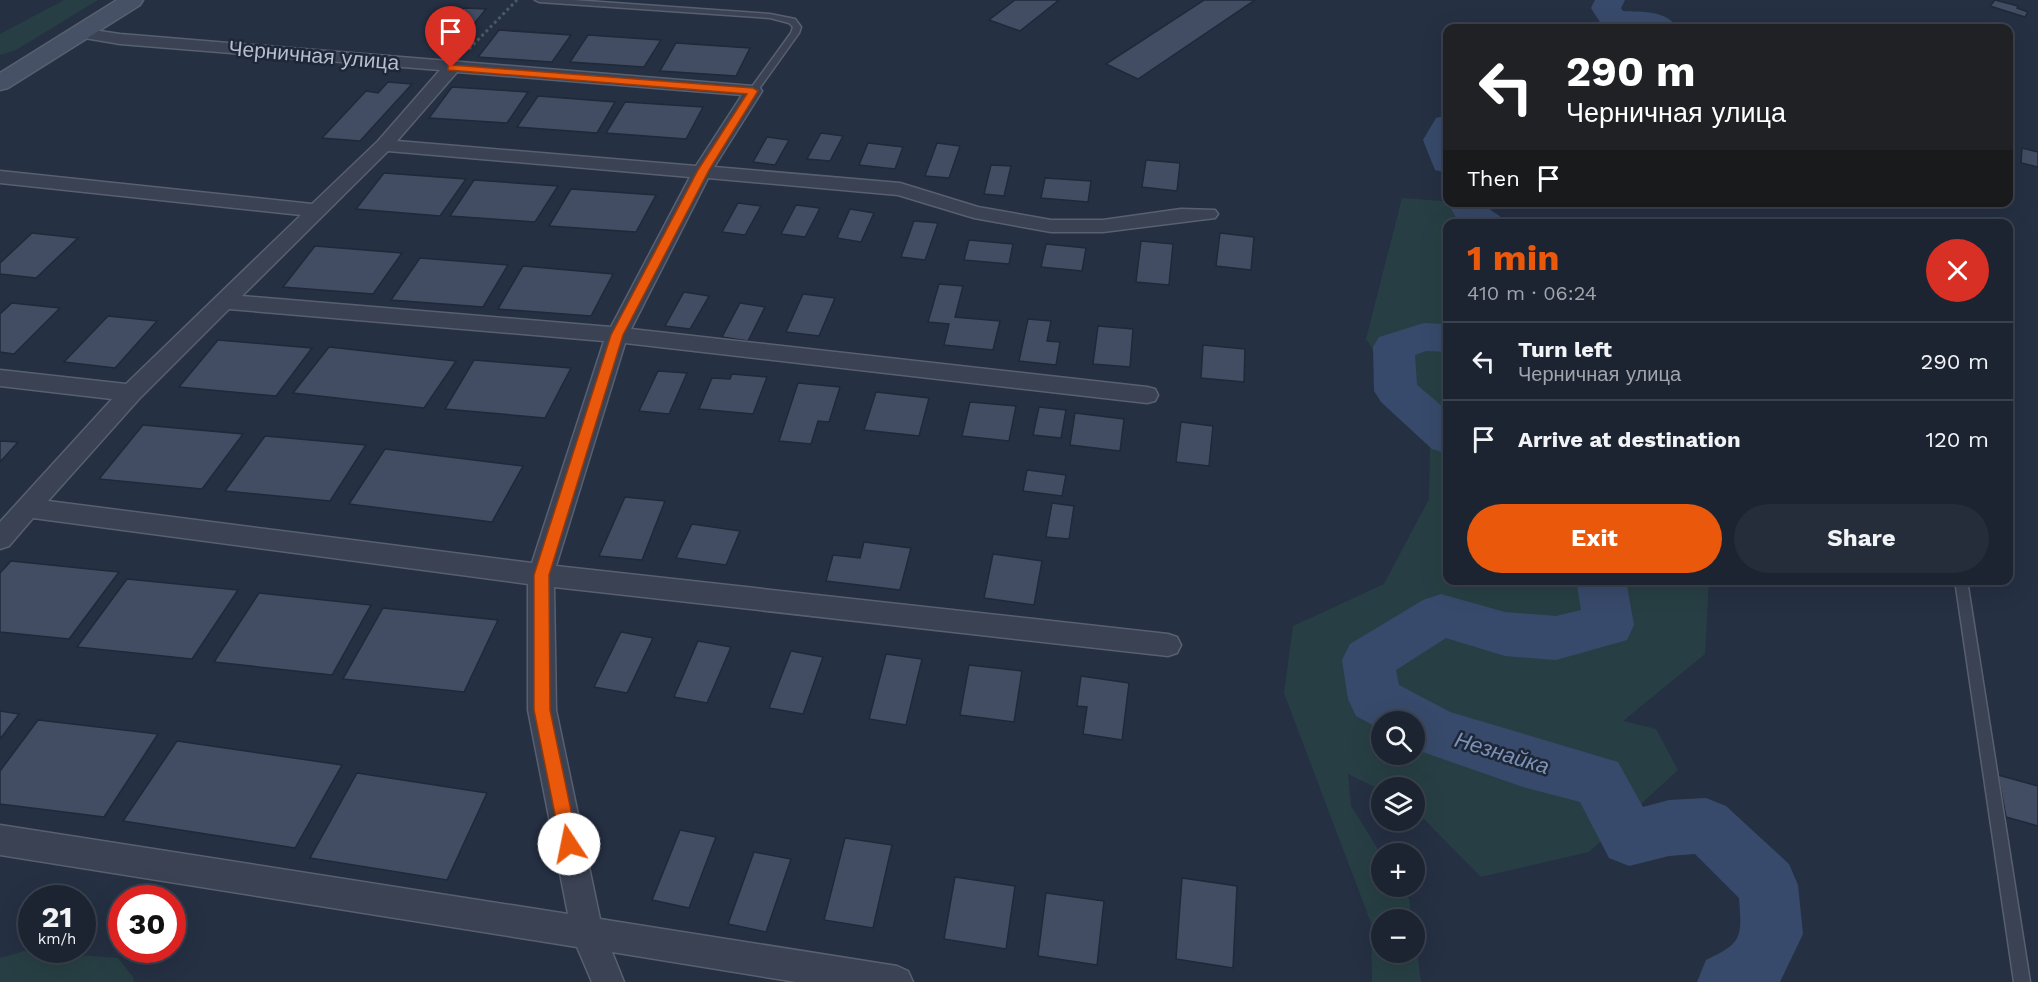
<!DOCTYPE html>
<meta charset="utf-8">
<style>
:root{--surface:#1c2432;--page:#252c3a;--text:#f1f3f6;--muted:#a0a4ac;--line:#3a414d;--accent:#ea580c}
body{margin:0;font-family:"Work Sans",sans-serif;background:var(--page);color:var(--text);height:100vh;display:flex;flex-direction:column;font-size:22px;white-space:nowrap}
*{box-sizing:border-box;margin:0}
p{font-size:20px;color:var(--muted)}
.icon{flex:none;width:33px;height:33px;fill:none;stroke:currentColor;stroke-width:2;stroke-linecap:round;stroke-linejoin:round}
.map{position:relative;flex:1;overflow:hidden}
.drawer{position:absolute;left:1443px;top:219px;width:570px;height:366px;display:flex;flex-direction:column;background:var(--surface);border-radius:12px;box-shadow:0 6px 24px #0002,0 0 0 2px var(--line)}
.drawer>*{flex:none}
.guide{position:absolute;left:1443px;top:24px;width:570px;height:183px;border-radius:12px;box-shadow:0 6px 24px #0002,0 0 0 2px var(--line);background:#202124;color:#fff;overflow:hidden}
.tools{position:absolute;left:1371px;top:711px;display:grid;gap:12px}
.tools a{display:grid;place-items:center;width:54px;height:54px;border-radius:50%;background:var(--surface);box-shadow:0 6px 24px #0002,0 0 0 2px var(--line);font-size:30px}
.speed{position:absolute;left:18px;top:885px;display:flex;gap:12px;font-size:30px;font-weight:700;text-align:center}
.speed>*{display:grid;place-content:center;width:78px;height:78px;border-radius:50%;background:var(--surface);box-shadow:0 6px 24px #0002,0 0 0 2px var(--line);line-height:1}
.speed small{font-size:15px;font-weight:400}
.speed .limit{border:9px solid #d22;background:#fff;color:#111}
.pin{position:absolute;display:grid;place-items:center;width:51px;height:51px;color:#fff;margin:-62px -26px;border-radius:50% 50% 50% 0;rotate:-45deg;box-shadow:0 0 6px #0007}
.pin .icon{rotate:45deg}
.me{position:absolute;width:66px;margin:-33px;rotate:349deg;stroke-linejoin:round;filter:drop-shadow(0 0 4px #0008)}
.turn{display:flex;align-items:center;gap:21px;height:126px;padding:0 24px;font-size:27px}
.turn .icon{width:78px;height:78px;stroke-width:2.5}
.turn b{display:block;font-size:42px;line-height:51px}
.then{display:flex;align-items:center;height:57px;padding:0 24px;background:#0003;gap:12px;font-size:22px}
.round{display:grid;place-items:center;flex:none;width:63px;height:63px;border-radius:32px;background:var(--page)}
.head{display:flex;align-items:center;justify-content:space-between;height:102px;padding:0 24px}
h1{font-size:36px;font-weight:700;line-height:45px;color:var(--accent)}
.primary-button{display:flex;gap:12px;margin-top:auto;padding:12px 24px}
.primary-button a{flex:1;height:69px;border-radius:36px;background:var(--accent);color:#fff;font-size:24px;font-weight:700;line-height:69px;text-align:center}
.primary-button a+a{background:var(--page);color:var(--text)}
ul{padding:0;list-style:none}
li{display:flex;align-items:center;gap:18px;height:78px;padding:0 24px;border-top:2px solid var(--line)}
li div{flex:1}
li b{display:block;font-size:22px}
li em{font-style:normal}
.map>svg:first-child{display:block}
.green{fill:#273f44;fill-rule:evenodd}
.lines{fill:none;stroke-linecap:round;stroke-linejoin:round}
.river{fill:#384a6b;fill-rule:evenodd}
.building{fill:#424d63;stroke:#20293a;stroke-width:1.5}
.service-casing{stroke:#586070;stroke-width:3}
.minor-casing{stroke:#586070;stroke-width:3}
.secondary-casing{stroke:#586070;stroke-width:3}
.path{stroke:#455c61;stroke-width:3;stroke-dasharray:3 3;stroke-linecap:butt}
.service{fill:#3a4253;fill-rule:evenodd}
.minor{fill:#3a4253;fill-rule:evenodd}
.secondary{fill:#475166;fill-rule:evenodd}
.route{fill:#ea580c;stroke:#983908;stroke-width:1.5}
.labels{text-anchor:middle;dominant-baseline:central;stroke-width:5;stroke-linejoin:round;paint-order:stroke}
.street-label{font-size:21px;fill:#b7becd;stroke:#1e2738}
.water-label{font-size:22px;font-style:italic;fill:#7c91b5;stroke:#1e2738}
</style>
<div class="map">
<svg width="2038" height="982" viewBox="0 0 2038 982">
<rect width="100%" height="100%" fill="#253043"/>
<g class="green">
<path d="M64 0H98L16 50 0 55V34Z"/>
<path d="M1402 198 1482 204 1495 223 1448 224V580L1709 581 1705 654 1623 721 1656 729 1678 770 1589 852 1481 877 1415 810 1414 788H1382L1381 790 1348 774 1351 806 1381 854 1382 886 1401 887 1409 899 1412 919 1382 920V952H1414L1415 936 1421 982H1372L1371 923 1284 693 1293 626 1384 584 1429 499 1430 440 1366 339ZM1382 722H1414V754H1382Z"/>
<path d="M24 951 118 958 133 977 134 982H0V958Z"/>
</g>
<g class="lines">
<g class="river">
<path d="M1595 0H1625L1621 8 1623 11C1642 12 1665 10 1677 27L1611 28 1603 27 1591 8Z"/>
<path d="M1448 115V173L1435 170 1423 140 1436 118Z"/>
<path d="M1448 201V202H1484C1490 213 1500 213 1507 224H1460L1447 202Z"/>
<path d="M1424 323 1448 324V352L1426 351 1415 355 1417 385 1448 411V454L1432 449 1381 402 1374 391 1373 347 1379 337Z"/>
<path d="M1576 580H1626L1634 625 1627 640 1556 660 1505 656 1446 638 1396 670 1399 685 1450 712 1618 762 1643 807 1669 800 1706 798 1726 806 1789 864 1798 885 1803 934 1780 982H1697L1706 960C1743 943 1742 937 1739 898L1695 854 1669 856 1629 866 1609 858 1580 802 1523 787 1417 750 1414 748V722H1382V730L1356 716 1348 699 1342 660 1350 644 1423 600 1441 594 1505 612 1556 616 1581 610Z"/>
</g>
</g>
<g class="building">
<path d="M1015 0H1059L1020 31 989 20Z"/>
<path d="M1204 0H1255L1138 79 1106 64Z"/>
<path d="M1995 0 2018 6 2017 8 2028 12 2025 17 1990 6Z"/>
<path d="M464 8 486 9 473 25 450 24Z"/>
<path d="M499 30 571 35 552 62 478 57Z"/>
<path d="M588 35 661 40 644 67 570 62Z"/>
<path d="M676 43 750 48 736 76 660 71Z"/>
<path d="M388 82 412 84 360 141 322 138 366 91 378 93Z"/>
<path d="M452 87 528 92 507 123 429 118Z"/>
<path d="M538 96 615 102 597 133 517 127Z"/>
<path d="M625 102 703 107 686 139 606 133Z"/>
<path d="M821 133 843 136 830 161 807 159Z"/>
<path d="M767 137 789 140 775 165 753 162Z"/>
<path d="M868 143 903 147 895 169 859 165Z"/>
<path d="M937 143 960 146 949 178 925 176Z"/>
<path d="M2022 148 2038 152V167L2021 163Z"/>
<path d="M1146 160 1180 163 1177 191 1142 187Z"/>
<path d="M991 165 1011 166 1004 196 984 194Z"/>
<path d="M384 173 466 179 440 216 356 209Z"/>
<path d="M1045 178 1091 181 1088 202 1041 198Z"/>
<path d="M474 180 558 186 535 222 450 216Z"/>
<path d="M571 189 656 195 636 232 549 226Z"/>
<path d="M738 203 761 206 745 235 722 232Z"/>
<path d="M796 205 820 208 805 237 781 234Z"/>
<path d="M850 209 874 213 861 242 837 238Z"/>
<path d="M914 221 938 223 925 260 901 257Z"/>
<path d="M32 233 78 238 36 278 0 274V263Z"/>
<path d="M1220 233 1254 237 1251 270 1216 266Z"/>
<path d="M969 240 1013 244 1009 264 964 260Z"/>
<path d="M1141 241 1173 244 1169 285 1136 282Z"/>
<path d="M1046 244 1086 248 1082 271 1041 267Z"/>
<path d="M315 246 402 253 373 294 283 287Z"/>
<path d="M420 258 508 265 483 307 391 300Z"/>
<path d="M523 266 613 274 591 316 498 309Z"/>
<path d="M939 284 963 286 955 317 1000 321 993 350 944 345 949 324 928 322Z"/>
<path d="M684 292 709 296 690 329 665 326Z"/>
<path d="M803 294 835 298 819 336 786 332Z"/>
<path d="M12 303 60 308 14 354 0 352V314Z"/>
<path d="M740 303 765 307 748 341 722 337Z"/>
<path d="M108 316 157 321 115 368 64 362Z"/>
<path d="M1028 319 1051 321 1047 341 1060 342 1056 365 1019 361Z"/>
<path d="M1098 326 1133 329 1130 367 1093 364Z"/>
<path d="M218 340 312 348 276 396 179 387Z"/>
<path d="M1203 345 1245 349 1244 382 1201 378Z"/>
<path d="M329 347 456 361 424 408 293 393Z"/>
<path d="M474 360 571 368 545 418 445 409Z"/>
<path d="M658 371 687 373 669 414 639 411Z"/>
<path d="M732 374 767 377 753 414 699 409 712 378 730 379Z"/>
<path d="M798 383 840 387 829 422 818 421 811 444 779 441Z"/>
<path d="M876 392 929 398 919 436 864 430Z"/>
<path d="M970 402 1016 406 1009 441 962 436Z"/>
<path d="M1039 407 1066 410 1061 438 1033 435Z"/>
<path d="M1075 413 1124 419 1120 451 1070 445Z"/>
<path d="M1181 422 1213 426 1209 466 1176 462Z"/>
<path d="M143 425 243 434 202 489 99 479Z"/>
<path d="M265 436 366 445 330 501 225 491Z"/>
<path d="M0 441 18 442 0 462Z"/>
<path d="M385 449 523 466 492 522 349 504Z"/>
<path d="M1027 470 1066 475 1062 496 1023 491Z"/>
<path d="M625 497 665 501 642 560 599 556Z"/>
<path d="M1052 503 1074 506 1069 539 1046 537Z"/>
<path d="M692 524 740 531 726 565 676 558Z"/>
<path d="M864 542 911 548 900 590 826 581 833 555 860 558Z"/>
<path d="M993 554 1042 561 1034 605 984 598Z"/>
<path d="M11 561 119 572 69 639 0 632V573Z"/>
<path d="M127 579 238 590 192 659 77 647Z"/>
<path d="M259 593 371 605 332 675 214 662Z"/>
<path d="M383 608 498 620 464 692 343 679Z"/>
<path d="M621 632 653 638 627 693 594 687Z"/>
<path d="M698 641 731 647 707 703 674 697Z"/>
<path d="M791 651 823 657 803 714 769 708Z"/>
<path d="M886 654 922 659 906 725 869 719Z"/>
<path d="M969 665 1022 671 1014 722 960 715Z"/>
<path d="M1081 676 1129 683 1122 740 1083 734 1087 707 1077 706Z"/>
<path d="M0 711 19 714 0 739Z"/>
<path d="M38 720 158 734 104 817 0 804V771Z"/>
<path d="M177 741 342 765 295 848 123 821Z"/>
<path d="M357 773 487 793 447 880 310 858Z"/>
<path d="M1998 775 2038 786V826L2006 817Z"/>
<path d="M680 830 716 837 689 908 652 900Z"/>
<path d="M845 838 892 845 873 928 824 920Z"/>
<path d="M754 852 791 859 766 932 728 924Z"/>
<path d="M955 877 1015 886 1006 949 944 939Z"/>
<path d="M1182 878 1237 886 1233 968 1176 959Z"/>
<path d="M1046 893 1104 901 1097 965 1038 956Z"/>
</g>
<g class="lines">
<g class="service-casing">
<g id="service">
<path d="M535 0H573L770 14 795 19 801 27 799 33 756 93 753 94 749 91 791 33 793 27 789 23 770 18 539 2Z"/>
<path d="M1955 580H1967L2030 982H2014Z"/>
</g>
</g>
<g class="minor-casing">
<path id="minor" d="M79 28 120 34 753 86 759 87 762 91 714 167 900 183 978 207 1051 220H1103L1181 209 1215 210 1218 214 1215 218 1103 232H1051L974 218 898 195 708 178 631 329 1147 387 1155 389 1158 395 1155 401 1147 403 625 343 556 566 1168 634 1177 637 1181 645 1177 653 1168 656 554 587 556 710 600 919 897 966 908 971 913 982H796L612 952 624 982H592L577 947 0 855V825L568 914 528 710V584L33 518 9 546 0 549V522L112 399 0 386V370L126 384 301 215 0 183V171L312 204 378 141 440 70 120 44 73 36 71 33ZM457 72 742 95 696 166 397 141ZM388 151 690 177 611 327 242 296ZM229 309 604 341 532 563 48 501 139 399Z"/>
</g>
<g class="secondary-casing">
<path id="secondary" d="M117 0H143L140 5 8 88 0 90V73Z"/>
</g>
<path class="path" d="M469 49 517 0"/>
<use href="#service" class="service"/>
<use href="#minor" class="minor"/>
<use href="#secondary" class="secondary"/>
</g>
<path class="route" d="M451 65 753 88 758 91 709 170 623 335 549 575 550 710 578 844 575 850 569 852 563 850 561 844 534 710V575L611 335 698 170 747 94 448 70V66Z"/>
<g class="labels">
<g class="street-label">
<text transform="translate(314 55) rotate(5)">Черничная улица</text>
</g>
<g class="water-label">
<text transform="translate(1502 753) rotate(17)">Незнайка</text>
</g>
</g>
</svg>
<div class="tools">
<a><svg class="icon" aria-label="search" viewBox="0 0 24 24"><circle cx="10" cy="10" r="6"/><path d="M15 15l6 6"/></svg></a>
<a><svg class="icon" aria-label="layers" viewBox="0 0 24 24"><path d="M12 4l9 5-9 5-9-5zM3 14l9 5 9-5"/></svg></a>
<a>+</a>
<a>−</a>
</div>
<div class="speed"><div>21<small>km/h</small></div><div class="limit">30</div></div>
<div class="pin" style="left:451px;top:68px;background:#d93025"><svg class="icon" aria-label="arrive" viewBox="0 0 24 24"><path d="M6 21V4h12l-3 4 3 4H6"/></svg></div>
<svg class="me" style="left:569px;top:844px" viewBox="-20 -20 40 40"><circle r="19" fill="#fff"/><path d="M0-13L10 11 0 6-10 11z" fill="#ea580c"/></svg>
<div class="guide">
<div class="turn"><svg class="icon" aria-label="left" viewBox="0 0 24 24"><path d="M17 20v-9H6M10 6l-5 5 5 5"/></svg><div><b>290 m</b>Черничная улица</div></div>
<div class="then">Then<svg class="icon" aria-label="arrive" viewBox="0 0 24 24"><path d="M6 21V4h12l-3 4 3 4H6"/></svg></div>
</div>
<section class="drawer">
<div class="head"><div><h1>1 min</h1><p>410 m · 06:24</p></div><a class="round" style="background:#d93025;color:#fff"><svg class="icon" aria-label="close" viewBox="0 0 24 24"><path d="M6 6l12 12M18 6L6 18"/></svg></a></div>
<ul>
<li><svg class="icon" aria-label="left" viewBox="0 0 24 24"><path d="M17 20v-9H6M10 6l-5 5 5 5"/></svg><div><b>Turn left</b><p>Черничная улица</p></div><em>290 m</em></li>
<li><svg class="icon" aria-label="arrive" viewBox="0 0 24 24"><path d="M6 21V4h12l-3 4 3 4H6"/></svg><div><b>Arrive at destination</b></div><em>120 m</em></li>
</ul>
<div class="primary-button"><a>Exit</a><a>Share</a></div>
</section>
</div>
